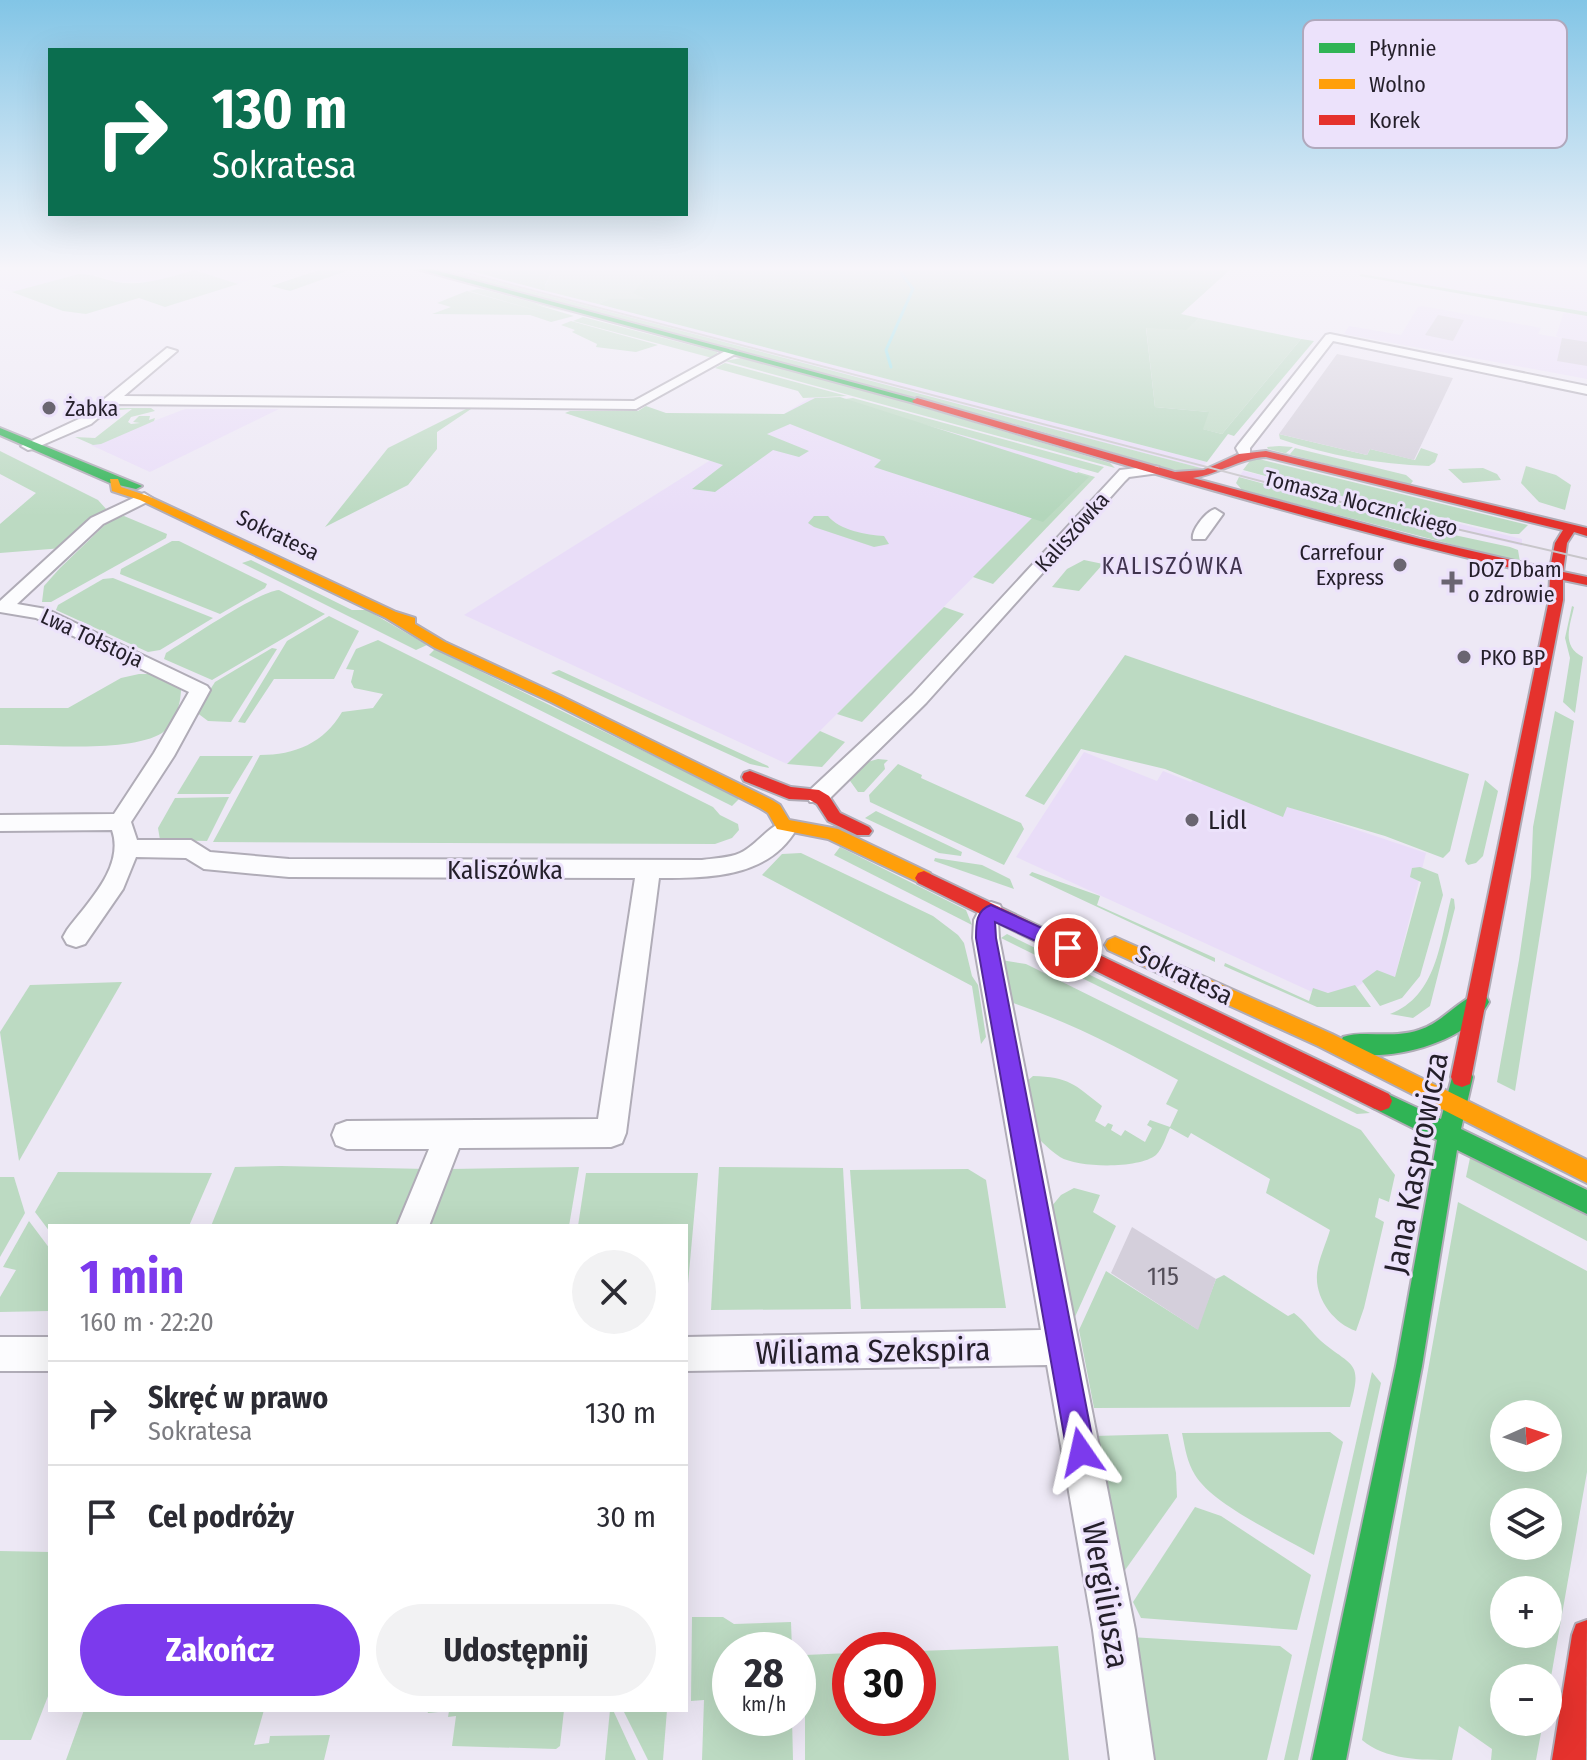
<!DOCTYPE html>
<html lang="pl">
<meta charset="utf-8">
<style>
:root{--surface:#fff;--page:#f2f2f3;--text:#2b2b33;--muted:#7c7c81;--line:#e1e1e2;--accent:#7c3aed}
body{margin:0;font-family:"Fira Sans Condensed",sans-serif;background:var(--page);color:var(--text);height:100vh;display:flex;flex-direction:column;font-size:30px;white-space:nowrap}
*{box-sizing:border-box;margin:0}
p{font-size:26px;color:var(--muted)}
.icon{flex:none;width:44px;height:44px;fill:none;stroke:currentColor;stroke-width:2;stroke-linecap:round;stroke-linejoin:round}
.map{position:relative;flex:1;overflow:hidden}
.drawer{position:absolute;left:48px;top:1224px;width:640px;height:488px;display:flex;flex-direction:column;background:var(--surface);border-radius:0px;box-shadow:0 8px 32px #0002}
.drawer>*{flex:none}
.guide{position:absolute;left:48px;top:48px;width:640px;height:168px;border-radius:0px;box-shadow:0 8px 32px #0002;background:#0b6e4f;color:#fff;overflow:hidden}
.needle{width:52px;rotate:87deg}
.fabs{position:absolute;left:1490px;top:1400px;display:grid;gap:16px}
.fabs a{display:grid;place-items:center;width:72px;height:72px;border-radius:50%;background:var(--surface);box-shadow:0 8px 32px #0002;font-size:40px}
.speed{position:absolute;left:712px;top:1632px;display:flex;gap:16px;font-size:40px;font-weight:700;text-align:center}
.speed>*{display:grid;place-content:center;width:104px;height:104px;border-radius:50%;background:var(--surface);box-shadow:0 8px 32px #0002;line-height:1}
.speed small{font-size:20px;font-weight:400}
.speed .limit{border:12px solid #d22;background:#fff;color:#111}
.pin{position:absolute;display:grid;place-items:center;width:68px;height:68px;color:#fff;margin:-34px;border:4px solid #fff;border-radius:50%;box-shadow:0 2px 8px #0007}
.me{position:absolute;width:88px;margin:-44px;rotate:349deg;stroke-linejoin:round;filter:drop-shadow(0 0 6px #0008)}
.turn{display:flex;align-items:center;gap:28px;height:168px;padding:0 32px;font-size:36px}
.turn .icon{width:104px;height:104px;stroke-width:2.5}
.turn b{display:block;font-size:56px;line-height:68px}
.round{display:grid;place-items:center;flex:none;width:84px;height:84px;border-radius:42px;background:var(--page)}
.summary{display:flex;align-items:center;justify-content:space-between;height:136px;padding:0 32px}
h1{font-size:48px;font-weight:700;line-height:60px;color:var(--accent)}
.cta{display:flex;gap:16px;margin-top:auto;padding:16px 32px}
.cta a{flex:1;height:92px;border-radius:48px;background:var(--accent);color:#fff;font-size:32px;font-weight:700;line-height:92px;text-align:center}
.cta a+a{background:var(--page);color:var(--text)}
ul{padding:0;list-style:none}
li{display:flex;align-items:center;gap:24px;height:104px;padding:0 32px;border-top:2px solid var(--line)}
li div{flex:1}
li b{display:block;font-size:30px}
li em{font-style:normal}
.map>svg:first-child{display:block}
.built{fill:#e9ddf8}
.green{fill:#bcdac2;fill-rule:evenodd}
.forest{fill:#b3d6bb}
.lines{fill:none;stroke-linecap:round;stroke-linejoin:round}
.stream{stroke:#89dee2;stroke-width:3}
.building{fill:#d4cfdb}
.street-casing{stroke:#b0acb7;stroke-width:4}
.fast-casing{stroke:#b0acb7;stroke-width:4}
.slow-casing{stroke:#b0acb7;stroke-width:4}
.jam-casing{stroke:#b0acb7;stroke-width:4}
.street{fill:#fcfcfe;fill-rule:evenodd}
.fast{fill:#30b455;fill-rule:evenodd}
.slow{fill:#ff9f0a;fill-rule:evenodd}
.jam{fill:#e5322d;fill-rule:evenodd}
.tram{stroke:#c8c6ca;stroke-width:2}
.route{fill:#7c3aed;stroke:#51269a;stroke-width:2}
.poi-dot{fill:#6a6571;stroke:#ece2fb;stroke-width:3}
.labels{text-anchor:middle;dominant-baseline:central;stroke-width:6;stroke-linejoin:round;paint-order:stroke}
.far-poi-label{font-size:22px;fill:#241f2a;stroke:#ece2fb;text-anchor:start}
.far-street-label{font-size:22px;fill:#241f2a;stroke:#ece2fb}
.far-neighbourhood-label{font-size:24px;letter-spacing:2px;fill:#41354f;stroke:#ece2fb}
.poi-label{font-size:26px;fill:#241f2a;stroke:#ece2fb;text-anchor:start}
.street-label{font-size:26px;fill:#241f2a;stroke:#ece2fb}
.near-number-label{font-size:26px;fill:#524d58}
.near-street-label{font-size:32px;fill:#241f2a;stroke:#ece2fb}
.key{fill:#ece2fb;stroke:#b0a8bc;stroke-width:2}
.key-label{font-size:22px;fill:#241f2a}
</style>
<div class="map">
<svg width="1587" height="1760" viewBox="0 0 1587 1760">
<rect width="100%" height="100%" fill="#ede8f5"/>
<g class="built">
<path d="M0 269H285L238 284 194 270 158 281 119 282 90 273 12 292 0 288Z"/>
<path d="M446 269H463L1207 462 1201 468Z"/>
<path d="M1335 269H1587V312L1361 274Z"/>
<path d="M1422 306 1541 328 1538 334 1562 338 1556 336 1564 312 1587 316V379L1344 334 1349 326 1401 335 1418 307Z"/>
<path d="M814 395 1082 468 787 764 464 615Z"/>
<path d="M185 409H279L150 472 91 445Z"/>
<path d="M1243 471 1522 539V546L1239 477Z"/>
<path d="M1084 752 1157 781 1163 771 1191 782 1196 776 1426 853 1394 981 1376 974 1357 987 1338 993 1312 992 1016 857Z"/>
</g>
<g class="green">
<path d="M431 269H446L474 276 1201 468 1183 471 1169 469 1033 429Z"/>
<path d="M554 269H719L718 280H644L648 299H611L598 304 546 291 545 286Z"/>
<path d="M194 270 238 284 165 307 139 298 86 314 63 311 12 292 79 274C93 274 103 279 116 282 142 287 170 277 194 270Z"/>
<path d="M478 289 486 290 576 314 534 304 574 316 551 322 530 315 432 314 451 307 437 303 467 291 560 317 469 291Z"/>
<path d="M583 317 717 352 719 356 716 359 573 321Z"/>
<path d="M1199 318 1301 339 1222 434 1202 429 1208 412 1155 407 1146 327 1186 329Z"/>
<path d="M571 321 658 345 636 352 596 347 597 344 572 332 575 330 561 325Z"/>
<path d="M741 358 855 387 1110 463 1115 468 725 361Z"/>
<path d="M725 363 847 396 803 398 798 391 715 368Z"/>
<path d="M853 398 1104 467 1098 473 836 400Z"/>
<path d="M114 408H151L155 411 131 417 128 422 131 424 140 423 133 422 139 416H150L149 420 155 418 154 421 101 444 93 445 75 437 95 438 132 409 108 411Z"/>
<path d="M466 409H471L437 432V449L408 485 325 527 388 448Z"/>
<path d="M1279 434 1367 455 1370 449 1415 460 1421 448 1438 454 1435 462 1429 466C1378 464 1329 456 1280 439Z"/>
<path d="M1279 446 1293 447 1286 453 1290 454 1295 448 1406 475 1413 481 1410 485 1268 449 1267 447Z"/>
<path d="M0 451 98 500 107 510 95 517 63 548 0 553V524L36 493 0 474Z"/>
<path d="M1252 458H1255L1528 525 1519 534H1511L1358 498 1357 500 1243 470Z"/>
<path d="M1526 466 1556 475 1571 485 1565 510 1539 502 1521 483Z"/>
<path d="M1483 468 1497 474 1501 480 1463 483 1448 469Z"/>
<path d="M1078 472 1095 477 993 584 973 577Z"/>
<path d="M1239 477 1431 530 1510 547 1518 550 1520 562 1242 490 1236 483Z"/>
<path d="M124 516 167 534 166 538 51 602H42L44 586 60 568 112 518Z"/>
<path d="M814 516H828C839 530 867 535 884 536L889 544 874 547 814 527 808 523Z"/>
<path d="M172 541H179L267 584 265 588 220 614 120 574 121 569Z"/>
<path d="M251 560 352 610H367L427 645 416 650 242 563Z"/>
<path d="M1084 560 1103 564 1079 591 1052 587 1067 569Z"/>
<path d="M113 578 213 618 160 650 148 652 56 610 58 605 103 579Z"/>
<path d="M279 590 325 614 212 680 164 659 166 653C189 639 257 592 279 590Z"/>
<path d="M1572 606 1574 607C1570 626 1561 646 1583 657L1575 713 1563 702 1570 658 1565 638Z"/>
<path d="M944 607 964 614 862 722 837 714Z"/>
<path d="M329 616 359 631 334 679H274L245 723 238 722 287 641Z"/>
<path d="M378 640 713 807 720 815 738 824 739 830 732 838 715 844 213 842 260 755C295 755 324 743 342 712L373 708 383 694 354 688 351 682 354 670 346 669 356 649Z"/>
<path d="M272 648 277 649 231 722 208 721 196 712 215 682Z"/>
<path d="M435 649 740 798 732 806 429 655Z"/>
<path d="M1125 655 1469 774 1450 851 1443 858 1385 836 1287 807 1283 817 1165 769 1081 749 1044 805 1025 796Z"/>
<path d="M559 670 768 766 769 768 750 764 551 673Z"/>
<path d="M139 674H149L181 689C181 703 175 725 162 733 130 753 40 745 0 745V708H68L121 678Z"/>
<path d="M1555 711 1574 721 1515 1091 1497 1082 1519 960 1531 877 1533 827Z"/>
<path d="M820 731 845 742 822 767 787 764Z"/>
<path d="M200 756H253L230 794H177Z"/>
<path d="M878 759 888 760 884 764 885 769 864 792H858L848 778 860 764Z"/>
<path d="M898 764 922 775 921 778 1021 823 1024 829 1004 865 870 802 869 795Z"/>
<path d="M1485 780 1498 791 1483 856 1476 863 1468 865 1465 861Z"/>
<path d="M229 797 207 841 160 840 158 828 175 798Z"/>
<path d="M876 811 962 852 961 856 939 853 865 818Z"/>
<path d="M840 847 966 910 972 925 834 855Z"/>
<path d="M801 853 933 916 958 935 964 943 972 976 978 985 986 1037 981 1044 972 986 762 875 782 854Z"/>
<path d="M935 858 982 865 1010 879 1014 889 934 861Z"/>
<path d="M1420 867 1438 874 1443 895 1420 976 1402 998 1380 1006 1362 981 1377 970 1395 977 1421 882 1410 877 1412 868Z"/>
<path d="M1032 872 1100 896 1097 905 1215 958V962L1029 875Z"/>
<path d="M1451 898 1454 899 1455 908 1430 1006 1413 1018 1390 1014C1437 996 1440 942 1451 898Z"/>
<path d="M1007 934 1370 1113 1357 1114 1001 938Z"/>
<path d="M1001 960 1026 964 1361 1130 1395 1175 1389 1202 1379 1198 1375 1217 1384 1222 1364 1308 1356 1331C1334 1323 1315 1299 1317 1274 1318 1260 1326 1244 1330 1230L1266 1193 1270 1179 1191 1133 1188 1138 1170 1128C1166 1136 1163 1148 1156 1155 1139 1169 1078 1168 1060 1157 1054 1153 1046 1146 1041 1141 1029 1127 1029 1100 1026 1082L1033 1076C1069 1077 1074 1084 1102 1106L1095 1121 1105 1127 1108 1123 1113 1125 1111 1130 1121 1136 1125 1130 1145 1142 1152 1128 1147 1125 1150 1120 1170 1127 1178 1110 1166 1104 1178 1080C1123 1050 1070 1022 1010 1002Z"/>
<path d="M1225 963 1309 1001 1313 988 1328 993 1355 985 1371 1007H1317L1224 966Z"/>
<path d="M122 982 19 1161 0 1032 30 985Z"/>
<path d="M1470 1158 1587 1216V1241L1466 1177Z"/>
<path d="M281 1166 428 1169 401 1226H211L235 1167Z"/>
<path d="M579 1167 569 1226H426L451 1169Z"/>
<path d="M719 1167 843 1168 851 1309 711 1310Z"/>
<path d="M968 1169 986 1180 1006 1308 861 1309 850 1170Z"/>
<path d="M58 1172 212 1173 189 1226H50V1232L35 1212Z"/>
<path d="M586 1173H698L686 1306V1226H578Z"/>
<path d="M0 1177H14L25 1213 0 1257Z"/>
<path d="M1074 1188 1100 1195 1093 1212 1116 1226 1070 1328 1051 1207 1061 1195Z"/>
<path d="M1458 1202 1587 1271V1472L1548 1694V1678H1504V1722H1543L1536 1760H1491L1492 1749 1459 1726 1452 1760C1421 1760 1385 1760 1362 1740ZM1504 1414H1548V1458H1504ZM1504 1502H1548V1546H1504ZM1504 1590H1548V1634H1504Z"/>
<path d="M29 1221 50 1249V1311L0 1312V1297L16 1270 3 1267Z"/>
<path d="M1106 1271 1197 1329 1216 1279 1224 1275 1288 1316 1294 1313C1305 1321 1311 1332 1321 1341 1353 1368 1363 1360 1350 1407L1094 1408 1079 1330Z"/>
<path d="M1372 1372 1381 1383 1298 1760H1284Z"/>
<path d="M1330 1432 1343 1442 1314 1555C1282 1536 1213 1505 1195 1475 1187 1462 1185 1448 1182 1433Z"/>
<path d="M1168 1434 1176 1473 1177 1497 1118 1580 1094 1436Z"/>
<path d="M1195 1507 1221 1516 1311 1575 1297 1630 1141 1618 1133 1602Z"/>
<path d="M0 1551 50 1552V1691L31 1740H0Z"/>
<path d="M692 1617H723L734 1624 791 1622 792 1650H730V1718H792L793 1760H702L704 1700 691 1701Z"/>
<path d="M1130 1637 1280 1646 1292 1655 1267 1760H1146Z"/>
<path d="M1058 1646 1069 1760H805V1655L850 1653V1718H918V1651Z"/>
<path d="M84 1710H264L254 1745 269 1743 270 1736 330 1735 324 1760H66Z"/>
<path d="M427 1710H564L560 1746 556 1749 452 1746 456 1716 448 1717 449 1711 428 1713Z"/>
<path d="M610 1710H613L636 1760H605Z"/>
<path d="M623 1710H667L663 1760H648Z"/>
</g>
<g class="forest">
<path d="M322 269H352L290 291 271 286Z"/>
<path d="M463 269H554L545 285 546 291Z"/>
<path d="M719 269H1231L1181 314 1199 318 1186 330 1146 328 1155 407 1209 412 1203 429 1222 434 1301 339 1314 341 1234 436 1228 434 1207 462 598 304 610 299H646L633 293 644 280H717Z"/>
<path d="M1361 274 1587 312V316L1359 276Z"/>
<path d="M840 397 1089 477 1043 522 874 467 881 460 790 424 767 434 809 451 799 457 773 450 715 492 692 489 723 465 565 413 570 411H638L646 406 666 413 784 414 815 398Z"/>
</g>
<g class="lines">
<path class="stream" d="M891 367 886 350 913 289 898 269"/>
</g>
<g class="building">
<path d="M1438 315 1464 320 1453 341 1425 335Z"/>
<path d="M1562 338 1587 342V366L1557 361Z"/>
<path d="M1337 354 1453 378 1414 460 1370 449 1367 455 1279 434Z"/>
<path d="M1132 1227 1216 1279 1198 1330 1111 1273Z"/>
</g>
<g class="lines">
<g class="street-casing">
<g id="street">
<path d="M1330 334 1587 386V394L1333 341 1250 448V456H1240L1236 448 1238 445 1326 335Z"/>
<path d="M167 348 177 351 124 396 634 401 729 349 739 352 636 409 115 404 91 424 33 449 28 450 21 446 81 418Z"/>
<path d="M1154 466 1159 467V473L1129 477 1125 481 926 703 826 802H810L807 796 810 790 912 695 1120 470Z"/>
<path d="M144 493 152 498 149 501 103 524 17 604 46 609 207 686 210 690 174 756 131 822 137 840H191L210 852 289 859 702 860C715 858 729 858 740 853 759 845 774 816 794 822L797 828C769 878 709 878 659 878L626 1133 622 1143 611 1147 459 1148 429 1226H397L429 1149H347L336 1145 332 1135 336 1125 347 1121 598 1119 635 878 289 877 204 869 186 858 136 857 123 889 85 944 76 947 67 944 63 937 67 930C87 903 125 867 112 830L0 831V815L114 814 154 753 189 692 36 618 0 612V601L91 518Z"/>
<path d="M1215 509 1223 514 1205 539H1193C1191 531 1205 512 1215 509Z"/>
<path d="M991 902 1000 905 1003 912 998 921 999 938 1135 1630 1154 1760H1110L1093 1630 1047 1365 686 1371V1337L1041 1330 973 938 974 920 982 905Z"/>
<rect x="0" y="1337" width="50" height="34"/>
</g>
</g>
<g class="fast-casing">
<g id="fast">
<path d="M417 269H431L922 401 914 403Z"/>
<path d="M0 428 142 486 136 489 110 483 0 435Z"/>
<path d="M1479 993 1486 996 1489 1002C1469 1043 1383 1065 1343 1051L1340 1044 1343 1037C1362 1030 1393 1039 1419 1030 1442 1023 1457 1001 1479 993Z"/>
<path d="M1462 1067 1470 1070 1473 1077 1461 1129 1587 1190V1214L1457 1150 1422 1366 1346 1760H1312L1396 1366 1437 1140 1373 1108 1370 1101 1373 1094 1381 1091 1441 1119 1454 1070Z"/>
</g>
</g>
<g class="slow-casing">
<g id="slow">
<path d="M110 479H118L121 487 148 496 396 612 415 618V624L445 642 561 696 772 800 780 805 789 820 838 829 930 873 933 878 930 883 924 885 828 839 777 829 768 813 760 808 551 702 435 648 386 618 140 500 112 491Z"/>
<path d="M1115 937 1332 1034 1587 1160V1183L1318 1046 1108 950 1105 945 1108 940Z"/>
</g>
</g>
<g class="jam-casing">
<g id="jam">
<path d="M917 398 1175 472 1204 470 1239 454 1266 451 1587 528V536L1574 532 1567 543 1563 572 1587 577V585L1563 580V600L1470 1084 1462 1087 1454 1084 1451 1077 1549 600 1550 577C1335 529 1125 465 914 403L912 401ZM1266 457 1563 530 1555 543 1550 569 1420 539 1193 478C1219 474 1240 458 1266 457Z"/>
<path d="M750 771 791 787 819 790 829 796 840 813 869 827 872 831 869 835H857L828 821 817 804 810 800 789 799 744 781 742 777 744 773Z"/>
<path d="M924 871 1389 1094 1392 1101 1389 1108 1381 1111 1373 1108 918 883 915 878 918 873Z"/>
<path d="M1587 1620 1586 1760H1552L1572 1635 1576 1624Z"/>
</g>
</g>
<use href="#street" class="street"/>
<use href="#fast" class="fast"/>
<use href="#slow" class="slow"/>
<use href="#jam" class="jam"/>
<path class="tram" d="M451 269 1356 506 1587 559"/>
</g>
<linearGradient id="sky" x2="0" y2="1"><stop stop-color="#82c5e6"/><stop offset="0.52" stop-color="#f7f5fa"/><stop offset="1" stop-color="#f7f5fa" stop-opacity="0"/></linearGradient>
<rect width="1587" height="516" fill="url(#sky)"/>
<path class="route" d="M991 905 1075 943 1078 948 1075 954 1068 956 995 922 996 938 1095 1452 1091 1462 1081 1466 1071 1462 1067 1452 976 938C976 924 976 910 991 905Z"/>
<g class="poi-dot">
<circle cx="49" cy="408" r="8"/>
<circle cx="1400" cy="565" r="8"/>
<path d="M1448 570h8v8h8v8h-8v8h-8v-8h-8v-8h8z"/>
<circle cx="1464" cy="657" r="8"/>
<circle cx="1192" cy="820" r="8"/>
</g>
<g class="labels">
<g class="far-poi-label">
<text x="65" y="408">Żabka</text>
<text x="1384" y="552" text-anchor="end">Carrefour<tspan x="1384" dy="25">Express</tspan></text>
<text x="1468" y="569">DOZ Dbam<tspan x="1468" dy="25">o zdrowie</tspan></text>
<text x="1480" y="657">PKO BP</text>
</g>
<g class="far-street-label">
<text transform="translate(1361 503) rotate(15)">Tomasza Nocznickiego</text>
<text transform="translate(1072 532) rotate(-48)">Kaliszówka</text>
<text transform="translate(278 535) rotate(26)">Sokratesa</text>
<text transform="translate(92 638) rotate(25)">Lwa Tołstoja</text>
</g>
<g class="far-neighbourhood-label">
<text x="1173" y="566">KALISZÓWKA</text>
</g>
<g class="poi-label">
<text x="1208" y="820">Lidl</text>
</g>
<g class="street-label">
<text x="505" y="870">Kaliszówka</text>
<text transform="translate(1184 975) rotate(26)">Sokratesa</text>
</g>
<g class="near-number-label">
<text x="1163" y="1276">115</text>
</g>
<g class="near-street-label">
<text transform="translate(1416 1163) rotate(-79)">Jana Kasprowicza</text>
<text transform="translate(873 1351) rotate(-1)">Wiliama Szekspira</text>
<text transform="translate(1106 1595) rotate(80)">Wergiliusza</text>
</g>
</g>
<rect x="1303" y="20" width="264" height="128" rx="12" class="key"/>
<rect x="1319" y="43" width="36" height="10" fill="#30b455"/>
<rect x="1319" y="79" width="36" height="10" fill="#ff9f0a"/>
<rect x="1319" y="115" width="36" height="10" fill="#e5322d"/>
<g class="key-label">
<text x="1369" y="56">Płynnie</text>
<text x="1369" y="92">Wolno</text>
<text x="1369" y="128">Korek</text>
</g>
</svg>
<div class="fabs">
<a><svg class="needle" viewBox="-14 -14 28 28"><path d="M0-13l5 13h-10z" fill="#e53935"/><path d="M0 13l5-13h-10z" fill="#7c7c81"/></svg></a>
<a><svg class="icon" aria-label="layers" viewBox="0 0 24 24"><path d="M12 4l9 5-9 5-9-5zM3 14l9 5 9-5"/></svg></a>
<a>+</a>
<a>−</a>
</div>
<div class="speed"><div>28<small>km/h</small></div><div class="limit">30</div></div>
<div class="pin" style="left:1068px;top:948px;background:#d93025"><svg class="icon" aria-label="arrive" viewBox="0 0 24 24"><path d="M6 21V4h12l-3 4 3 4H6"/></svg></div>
<svg class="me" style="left:1081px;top:1452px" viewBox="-20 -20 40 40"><path d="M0-17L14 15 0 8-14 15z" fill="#7c3aed" stroke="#fff" stroke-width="4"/></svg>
<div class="guide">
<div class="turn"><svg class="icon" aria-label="right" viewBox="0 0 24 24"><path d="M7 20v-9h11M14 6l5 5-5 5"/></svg><div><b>130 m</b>Sokratesa</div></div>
</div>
<section class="drawer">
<div class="summary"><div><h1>1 min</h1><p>160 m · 22:20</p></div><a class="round"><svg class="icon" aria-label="close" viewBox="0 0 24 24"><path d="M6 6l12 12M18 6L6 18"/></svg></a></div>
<ul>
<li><svg class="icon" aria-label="right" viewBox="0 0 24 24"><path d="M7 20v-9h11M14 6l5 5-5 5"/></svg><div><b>Skręć w prawo</b><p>Sokratesa</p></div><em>130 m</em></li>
<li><svg class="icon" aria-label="arrive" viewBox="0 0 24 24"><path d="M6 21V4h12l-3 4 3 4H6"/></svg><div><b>Cel podróży</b></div><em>30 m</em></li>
</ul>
<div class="cta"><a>Zakończ</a><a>Udostępnij</a></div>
</section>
</div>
